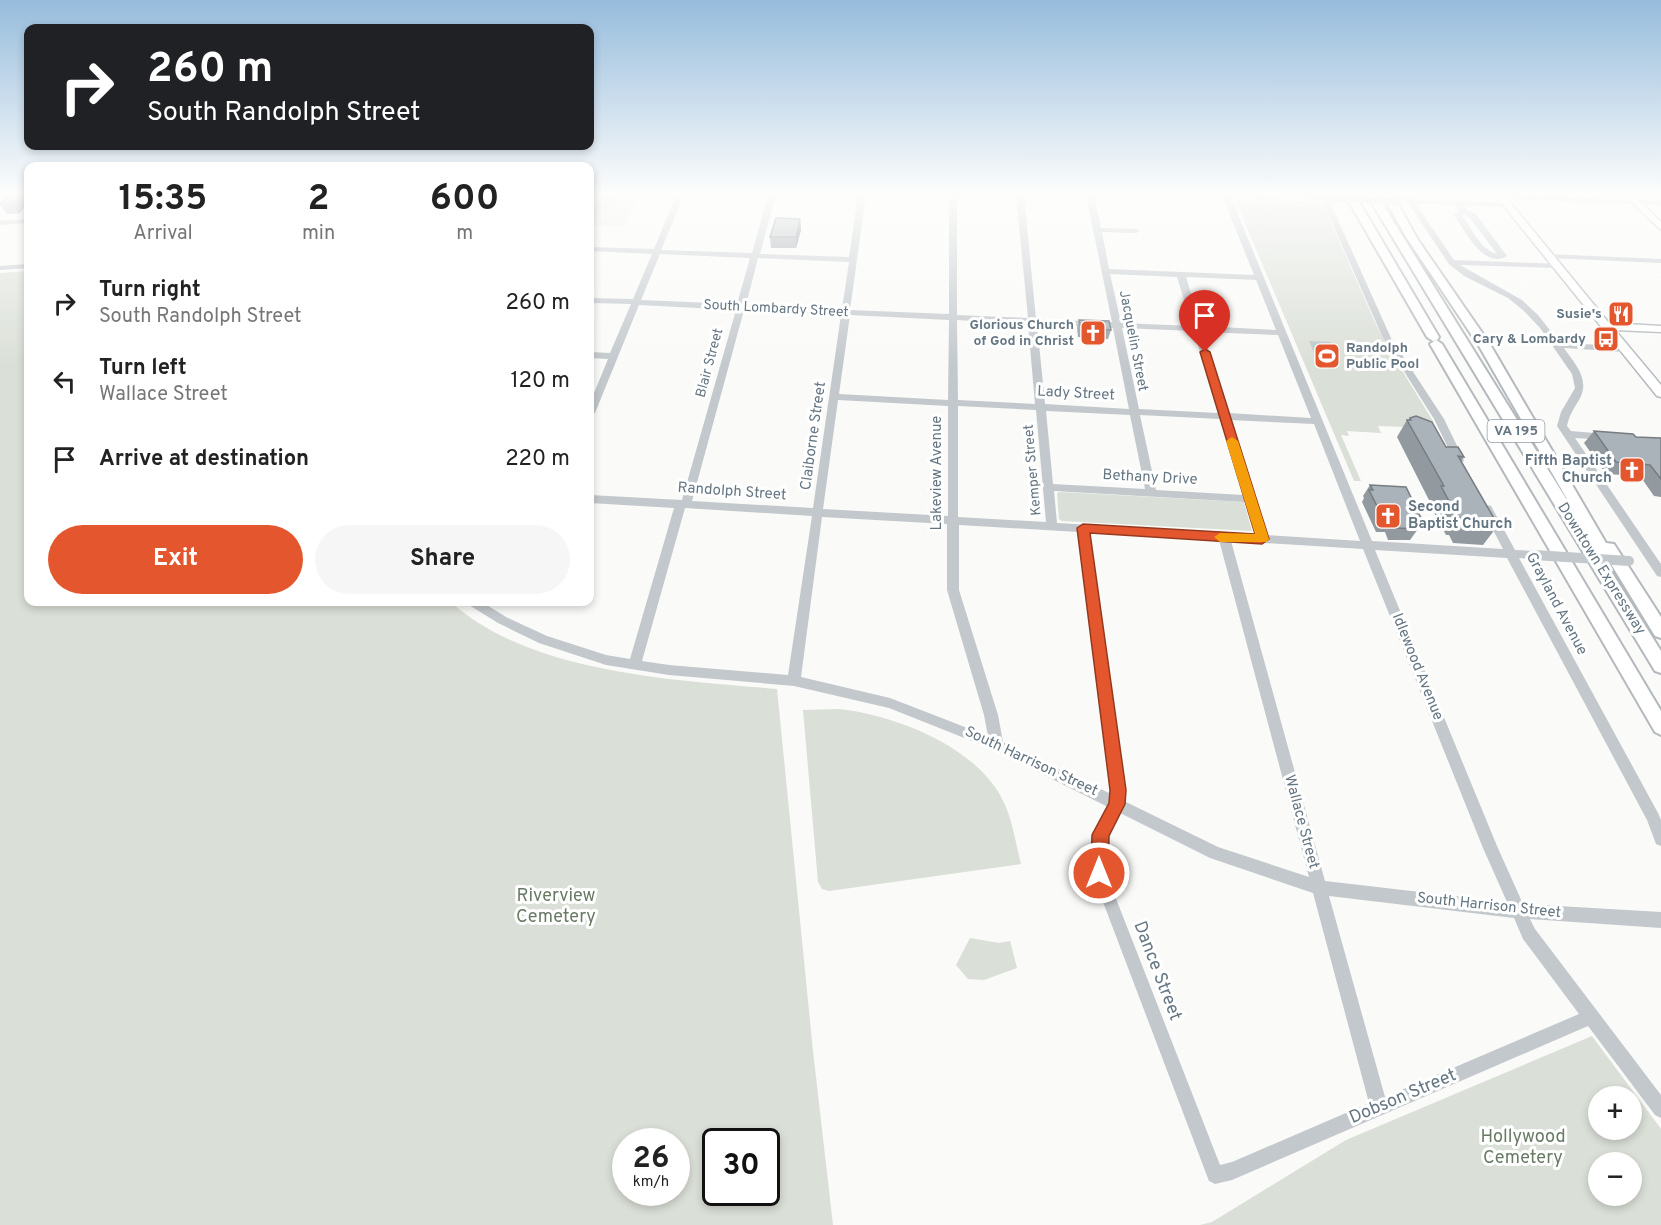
<!DOCTYPE html>
<meta charset="utf-8">
<style>
:root{--surface:#fff;--page:#f6f6f6;--text:#222;--muted:#767676;--accent:#e4572e}
body{margin:0;font-family:Overpass,sans-serif;background:var(--page);color:var(--text);height:100vh;display:flex;flex-direction:column;font-size:22px;white-space:nowrap}
*{box-sizing:border-box;margin:0}
p{font-size:20px;color:var(--muted)}
.icon{flex:none;width:33px;height:33px;fill:none;stroke:currentColor;stroke-width:2;stroke-linecap:round;stroke-linejoin:round}
.map{position:relative;flex:1;overflow:hidden}
.sheet{position:absolute;left:24px;top:162px;width:570px;height:444px;display:flex;flex-direction:column;background:var(--surface);border-radius:12px;box-shadow:0 3px 9px #0003}
.sheet>*{flex:none}
.top-card{position:absolute;left:24px;top:24px;width:570px;height:126px;border-radius:12px;box-shadow:0 3px 9px #0003;background:#202124;color:#fff;overflow:hidden}
.tools{position:absolute;left:1588px;top:1086px;display:grid;gap:12px}
.tools a{display:grid;place-items:center;width:54px;height:54px;border-radius:50%;background:var(--surface);box-shadow:0 3px 9px #0003;font-size:30px}
.speed{position:absolute;left:612px;top:1128px;display:flex;gap:12px;font-size:30px;font-weight:700;text-align:center}
.speed>*{display:grid;place-content:center;width:78px;height:78px;border-radius:50%;background:var(--surface);box-shadow:0 3px 9px #0003;line-height:1}
.speed small{font-size:15px;font-weight:400}
.speed .limit{border:3px solid #111;border-radius:9px;background:#fff;color:#111}
.pin{position:absolute;display:grid;place-items:center;width:51px;height:51px;color:#fff;margin:-62px -26px;border-radius:50% 50% 50% 0;rotate:-45deg;box-shadow:0 0 6px #0007}
.pin .icon{rotate:45deg}
.me{position:absolute;width:66px;margin:-33px;rotate:0deg;stroke-linejoin:round;filter:drop-shadow(0 0 4px #0008)}
.turn{display:flex;align-items:center;gap:21px;height:126px;padding:0 24px;font-size:27px}
.turn .icon{width:78px;height:78px;stroke-width:2.5}
.turn b{display:block;font-size:42px;line-height:51px}
.eta{display:flex;justify-content:space-evenly;align-items:center;height:102px;text-align:center}
.eta b{font-size:36px;font-weight:700;line-height:42px}
.button{display:flex;gap:12px;margin-top:auto;padding:12px 24px}
.button a{flex:1;height:69px;border-radius:36px;background:var(--accent);color:#fff;font-size:24px;font-weight:700;line-height:69px;text-align:center}
.button a+a{background:var(--page);color:var(--text)}
ul{padding:0;list-style:none}
li{display:flex;align-items:center;gap:18px;height:78px;padding:0 24px}
li div{flex:1}
li b{display:block;font-size:22px}
li em{font-style:normal}
.map>svg:first-child{display:block}
.built{fill:#e8e9e9}
.green{fill:#dadfd7;fill-rule:evenodd}
.water{fill:#bbc7cb}
.lines{fill:none;stroke-linecap:round;stroke-linejoin:round}
.major-casing{stroke:#b5babe;stroke-width:3}
.highway-casing{stroke:#b4b9bd;stroke-width:4}
.minor{fill:#c3c8cc;fill-rule:evenodd}
.major{fill:#fff;fill-rule:evenodd}
.highway{fill:#fff;fill-rule:evenodd}
.minor-bridge-far1{stroke:#c3c8cc;stroke-width:8}
.minor-bridge{stroke:#c3c8cc;stroke-width:10}
.wall{fill:#929a9f}
.shaded-wall{fill:#777d82}
.building{fill:#aab3b9;stroke:#777d82;stroke-width:1.5}
.route{fill:#e4572e;stroke:#94391e;stroke-width:1.5}
.slow{fill:#f59e0b}
.labels{text-anchor:middle;dominant-baseline:central;stroke-width:6;stroke-linejoin:round;paint-order:stroke}
.far-street-label{font-size:14px;fill:#657683;stroke:#fff}
.far-poi-label{font-size:14px;font-weight:bold;fill:#657683;stroke:#fff;text-anchor:end}
.shield{fill:#fff;stroke:#939fa8;stroke-width:1.5}
.shield-label{font-size:14px;font-weight:bold;fill:#657683}
.street-label{font-size:15px;fill:#657683;stroke:#fff}
.poi-label{font-size:15px;font-weight:bold;fill:#657683;stroke:#fff;text-anchor:end}
.near-park-label{font-size:18px;fill:#687a64;stroke:#fff}
.near-street-label{font-size:18px;fill:#657683;stroke:#fff}
</style>
<div class="map">
<svg width="1661" height="1225" viewBox="0 0 1661 1225">
<rect width="100%" height="100%" fill="#fafaf8"/>
<path class="built" d="M590 195H639L624 227 590 225Z"/>
<g class="green">
<path d="M590 195H624L614 207 590 219Z"/>
<path d="M1234 197 1322 202 1374 320 1387 346 1433 421V428L1378 426 1381 433 1347 431 1349 436 1341 435 1361 481H1354Z"/>
<path d="M28 271V602H451C530 674 676 680 777 689L813 1051 833 1225H0V273ZM626 1142H676V1192H626ZM716 1142H766V1192H716Z"/>
<path d="M1061 492 1244 502 1252 531 1062 521 1059 519 1057 493Z"/>
<path d="M839 709C896 715 981 748 1005 805 1013 823 1016 845 1021 864L829 891 822 889 818 882 803 710Z"/>
<path d="M970 938 999 943 1010 941 1017 968 984 980 968 979 956 965Z"/>
<path d="M1592 1036 1661 1129V1225H1200L1212 1222 1346 1140ZM1599 1096H1632V1130H1599ZM1599 1162H1632V1196H1599Z"/>
</g>
<path class="water" d="M1309 341 1331 342 1338 358 1316 357Z"/>
<g class="lines">
<g class="major-casing">
<g id="major">
<path d="M1495 195H1504L1609 323 1661 326V332L1615 330 1661 385V397L1657 396Z"/>
<path d="M1624 195H1634L1661 222V230Z"/>
</g>
</g>
<g class="highway-casing">
<g id="highway">
<path d="M1345 195H1355L1439 337 1437 340 1433 341 1427 337Z"/>
<path d="M1367 195H1377L1575 513 1479 346 1480 344 1477 343 1406 237 1383 195H1393L1418 240 1487 340 1486 342 1491 346 1606 543 1614 544 1661 617V638L1655 636 1611 564 1607 565 1661 651V673L1655 671Z"/>
<path d="M1436 340 1442 344 1661 711V735L1655 732 1430 344Z"/>
</g>
</g>
<g class="minor">
<path d="M0 195H5L0 199Z"/>
<path d="M676 195H684L661 250 752 253 768 195H776L760 254 849 257 858 195H866L850 310 949 314V195H957V315L1028 318 1016 195H1024L1036 319 1112 322 1086 195H1094L1101 228 1136 229 1140 231 1136 233 1102 232 1109 269 1254 275 1222 195H1230L1372 541 1503 549 1482 509 1487 505 1491 506 1515 550 1534 551 1540 555 1534 559 1519 558 1658 813 1661 820V846L1656 844 1647 820 1507 558 1375 550 1497 846 1523 904 1661 912V928L1530 919 1535 929 1661 1095V1118L1655 1115 1588 1026 1232 1180 1215 1184 1209 1181 1092 873 1093 835 1108 807 992 749 889 708 794 686 669 675 606 665 539 643 498 623 469 605 467 602H482L506 617 547 636 606 655 630 659 674 508 590 503V495L682 500 736 310 639 305 595 413 590 416V403L608 359 590 358V352L610 353 631 304 590 303V298L633 299 652 254 590 251V247L654 249ZM660 254 750 258 737 304 641 300ZM758 258 849 262 842 309 746 305ZM1110 274 1177 277 1192 326 1121 323ZM1186 277 1256 280 1276 330 1201 326ZM744 310 841 315 813 508 692 501ZM850 315 949 320 948 400 839 394ZM957 320 1028 324 1035 404 958 400ZM1037 324 1113 328 1129 409 1045 404ZM1122 328 1194 331 1218 413 1139 409ZM1203 332 1278 335 1311 418 1228 413ZM838 400 948 406V516L823 509ZM958 406 1036 410 1046 522 958 517ZM1046 411 1130 415 1145 489 1053 484ZM1140 415 1220 419 1243 495 1156 490ZM1230 420 1314 424 1360 541 1266 535ZM1054 491 1245 502 1255 534 1057 523ZM685 508 812 516 788 675 669 665 642 661ZM822 517 947 524V590L984 715 988 736 890 698 801 677ZM959 525 1078 532 1111 794 1003 742 998 715 959 590ZM1089 533 1219 540 1309 877 1218 847 1124 801 1125 790ZM1231 541 1363 549 1483 848 1507 902 1325 881ZM1120 813 1210 858 1313 893 1369 1103 1232 1162 1220 1165 1106 873 1107 836ZM1329 896 1514 918 1523 939 1579 1014 1385 1097Z"/>
<path d="M1241 195H1327L1333 198 1329 200 1391 338 1444 419 1464 460 1463 462H1455L1434 419 1383 338 1322 200 1245 197Z"/>
<path d="M1402 195H1410L1412 199 1511 203 1512 205 1508 207 1463 205 1466 209 1476 214 1507 256C1483 270 1465 230 1454 215L1459 211 1455 205 1416 204 1454 260 1561 264V268H1558L1460 265 1522 300 1538 315 1560 343 1624 346 1629 349 1624 352 1564 348C1575 364 1591 380 1579 400 1574 408 1569 416 1567 426L1571 431 1606 434 1611 437 1606 440 1575 438 1661 564V577L1657 576 1557 426 1561 412 1575 388 1572 374 1540 328 1524 311 1508 298 1464 276 1449 264 1408 203 1403 201 1405 199ZM1464 214 1470 218 1497 254C1480 249 1472 229 1462 215Z"/>
<path d="M1498 195 1661 201V205L1501 199H1498Z"/>
<path d="M28 219V223L0 225V221Z"/>
<path d="M1547 254 1661 259V263L1550 258 1546 256Z"/>
<path d="M28 264V268L0 270V266Z"/>
</g>
<use href="#major" class="major"/>
<use href="#highway" class="highway"/>
<path class="minor-bridge-far1" d="M1334 198 1399 201"/>
<path class="minor-bridge" d="M1534 555 1629 561"/>
</g>
<g class="wall">
<path d="M8 195H21L27 204 19 214H7L0 205V203Z"/>
<path d="M800 219 801 230 796 248H771L770 237Z"/>
<path d="M1079 320 1111 330 1108 339 1078 337 1077 328Z"/>
<path d="M1410 418 1446 447 1464 457 1461 461 1495 520 1493 522 1496 528 1483 545 1453 543 1449 535H1446L1429 503 1430 502 1397 437 1407 420H1408Z"/>
<path d="M1594 431 1636 437 1661 438V497L1654 496 1640 476 1606 474 1584 443Z"/>
<path d="M1370 485 1422 520 1417 527 1418 529 1410 540H1388L1385 532H1376L1362 502 1364 498 1363 496Z"/>
</g>
<g class="shaded-wall">
<path d="M19 195H21L27 204 19 214 11 203Z"/>
<path d="M800 219 801 230 796 248V237Z"/>
</g>
<g class="building">
<path d="M8 195H19L11 203 0 204Z"/>
<path d="M776 218 800 219 796 237H770Z"/>
<path d="M1079 320 1109 321 1111 330 1081 328Z"/>
<path d="M1416 416 1432 422 1446 447H1458L1464 457 1458 456 1495 520 1492 519 1496 528 1466 526 1461 518H1458L1441 486H1444L1407 420H1411L1410 418Z"/>
<path d="M1594 431 1633 434 1636 437 1661 438V479L1650 465 1616 462Z"/>
<path d="M1370 485 1406 487 1422 520 1414 519 1418 529 1396 528 1392 520H1384L1369 490H1373Z"/>
</g>
<linearGradient id="sky" x2="0" y2="1"><stop stop-color="#96bcdc"/><stop offset="0.53" stop-color="#fdfdfc"/><stop offset="1" stop-color="#fdfdfc" stop-opacity="0"/></linearGradient>
<rect width="1661" height="366" fill="url(#sky)"/>
<path class="route" d="M1205 349 1210 352 1269 539 1262 544 1090 533 1126 790 1125 804 1109 836 1108 873 1105 879 1099 881 1093 879 1091 873 1092 835 1109 803 1110 790 1077 528 1083 524 1255 534 1200 352Z"/>
<path class="slow" d="M1232 437 1238 441 1269 539 1267 542H1220L1214 537 1220 533 1255 534 1226 441Z"/>
<defs>
<g id="restaurant-square" transform="scale(1.35)"><rect x="-9" y="-9" width="18" height="18" rx="4" fill="#e4572e" stroke="#fff"/><path d="M-5-6h1v4h1v-4h1v4h1v-4h1v5L-1.5 .5V6h-2V.5L-5-1ZM5-6V6H3V1.5H1.5Q1.5-4 5-6Z" fill="#fff"/></g>
<g id="church-square" transform="scale(1.35)"><rect x="-9" y="-9" width="18" height="18" rx="4" fill="#e4572e" stroke="#fff"/><path d="M-1.2-6h2.4v3.5h3.3v2.4h-3.3V6h-2.4V-.1h-3.3v-2.4h3.3Z" fill="#fff"/></g>
<g id="bus-square" transform="scale(1.35)"><rect x="-9" y="-9" width="18" height="18" rx="4" fill="#e4572e" stroke="#fff"/><path d="M-5-6H5V4H4V6H2V4H-2V6H-4V4H-5ZM-3.5-4V0h7V-4ZM-3.5 1.2v1.5H-2V1.2ZM2 1.2v1.5H3.5V1.2Z" fill="#fff"/></g>
<g id="stadium-square" transform="scale(1.35)"><rect x="-9" y="-9" width="18" height="18" rx="4" fill="#e4572e" stroke="#fff"/><path d="M0-5a6.5 5 0 1 0 0 10a6.5 5 0 1 0 0-10ZM-3.5-1.8h7v3.6h-7Z" fill="#fff"/></g>
</defs>
<g fill-rule="evenodd">
<use href="#restaurant-square" x="1621" y="314"/>
<use href="#church-square" x="1093" y="333"/>
<use href="#bus-square" x="1606" y="339"/>
<use href="#stadium-square" x="1327" y="356"/>
<use href="#church-square" x="1632" y="470"/>
<use href="#church-square" x="1388" y="516"/>
</g>
<g class="labels">
<g class="far-street-label">
<text transform="translate(776 309) rotate(3)">South Lombardy Street</text>
<text transform="translate(1133 341) rotate(79)">Jacquelin Street</text>
<text transform="translate(710 363) rotate(-75)">Blair Street</text>
<text transform="translate(1033 470) rotate(-95)">Kemper Street</text>
</g>
<g class="far-poi-label">
<text x="1602" y="314">Susie's</text>
<text x="1074" y="325">Glorious Church<tspan x="1074" dy="16">of God in Christ</tspan></text>
<text x="1586" y="339">Cary &amp; Lombardy</text>
<text x="1346" y="348" text-anchor="start">Randolph<tspan x="1346" dy="16">Public Pool</tspan></text>
</g>
<rect class="shield" x="1487.5" y="420" width="57" height="22" rx="4.5"/>
<g class="shield-label">
<text x="1516" y="431">VA 195</text>
</g>
<g class="street-label">
<text transform="translate(1076 394) rotate(3)">Lady Street</text>
<text transform="translate(814 436) rotate(-82)">Claiborne Street</text>
<text transform="translate(937 473) rotate(-90)">Lakeview Avenue</text>
<text transform="translate(1150 478) rotate(3)">Bethany Drive</text>
<text transform="translate(732 492) rotate(4)">Randolph Street</text>
<text transform="translate(1601 569) rotate(58)">Downtown Expressway</text>
<text transform="translate(1556 604) rotate(62)">Grayland Avenue</text>
<text transform="translate(1417 667) rotate(68)">Idlewood Avenue</text>
<text transform="translate(1031 762) rotate(25)">South Harrison Street</text>
<text transform="translate(1301 822) rotate(75)">Wallace Street</text>
<text transform="translate(1489 906) rotate(6)">South Harrison Street</text>
</g>
<g class="poi-label">
<text x="1612" y="461">Fifth Baptist<tspan x="1612" dy="17">Church</tspan></text>
<text x="1408" y="507" text-anchor="start">Second<tspan x="1408" dy="17">Baptist Church</tspan></text>
</g>
<g class="near-park-label">
<text x="556" y="896">Riverview<tspan x="556" dy="21">Cemetery</tspan></text>
<text x="1523" y="1137">Hollywood<tspan x="1523" dy="21">Cemetery</tspan></text>
</g>
<g class="near-street-label">
<text transform="translate(1157 971) rotate(69)">Dance Street</text>
<text transform="translate(1403 1097) rotate(-23)">Dobson Street</text>
</g>
</g>
</svg>
<div class="tools">
<a>+</a>
<a>−</a>
</div>
<div class="speed"><div>26<small>km/h</small></div><div class="limit">30</div></div>
<div class="pin" style="left:1205px;top:352px;background:#d93025"><svg class="icon" aria-label="arrive" viewBox="0 0 24 24"><path d="M6 21V4h12l-3 4 3 4H6"/></svg></div>
<svg class="me" style="left:1099px;top:873px" viewBox="-20 -20 40 40"><circle r="17" fill="#e4572e" stroke="#fff" stroke-width="3"/><path d="M0-11L8 9 0 5-8 9z" fill="#fff"/></svg>
<div class="top-card">
<div class="turn"><svg class="icon" aria-label="right" viewBox="0 0 24 24"><path d="M7 20v-9h11M14 6l5 5-5 5"/></svg><div><b>260 m</b>South Randolph Street</div></div>
</div>
<section class="sheet">
<div class="eta">
<div><b>15:35</b><p>Arrival</p></div>
<div><b>2</b><p>min</p></div>
<div><b>600</b><p>m</p></div>
</div>
<ul>
<li><svg class="icon" aria-label="right" viewBox="0 0 24 24"><path d="M7 20v-9h11M14 6l5 5-5 5"/></svg><div><b>Turn right</b><p>South Randolph Street</p></div><em>260 m</em></li>
<li><svg class="icon" aria-label="left" viewBox="0 0 24 24"><path d="M17 20v-9H6M10 6l-5 5 5 5"/></svg><div><b>Turn left</b><p>Wallace Street</p></div><em>120 m</em></li>
<li><svg class="icon" aria-label="arrive" viewBox="0 0 24 24"><path d="M6 21V4h12l-3 4 3 4H6"/></svg><div><b>Arrive at destination</b></div><em>220 m</em></li>
</ul>
<div class="button"><a>Exit</a><a>Share</a></div>
</section>
</div>
